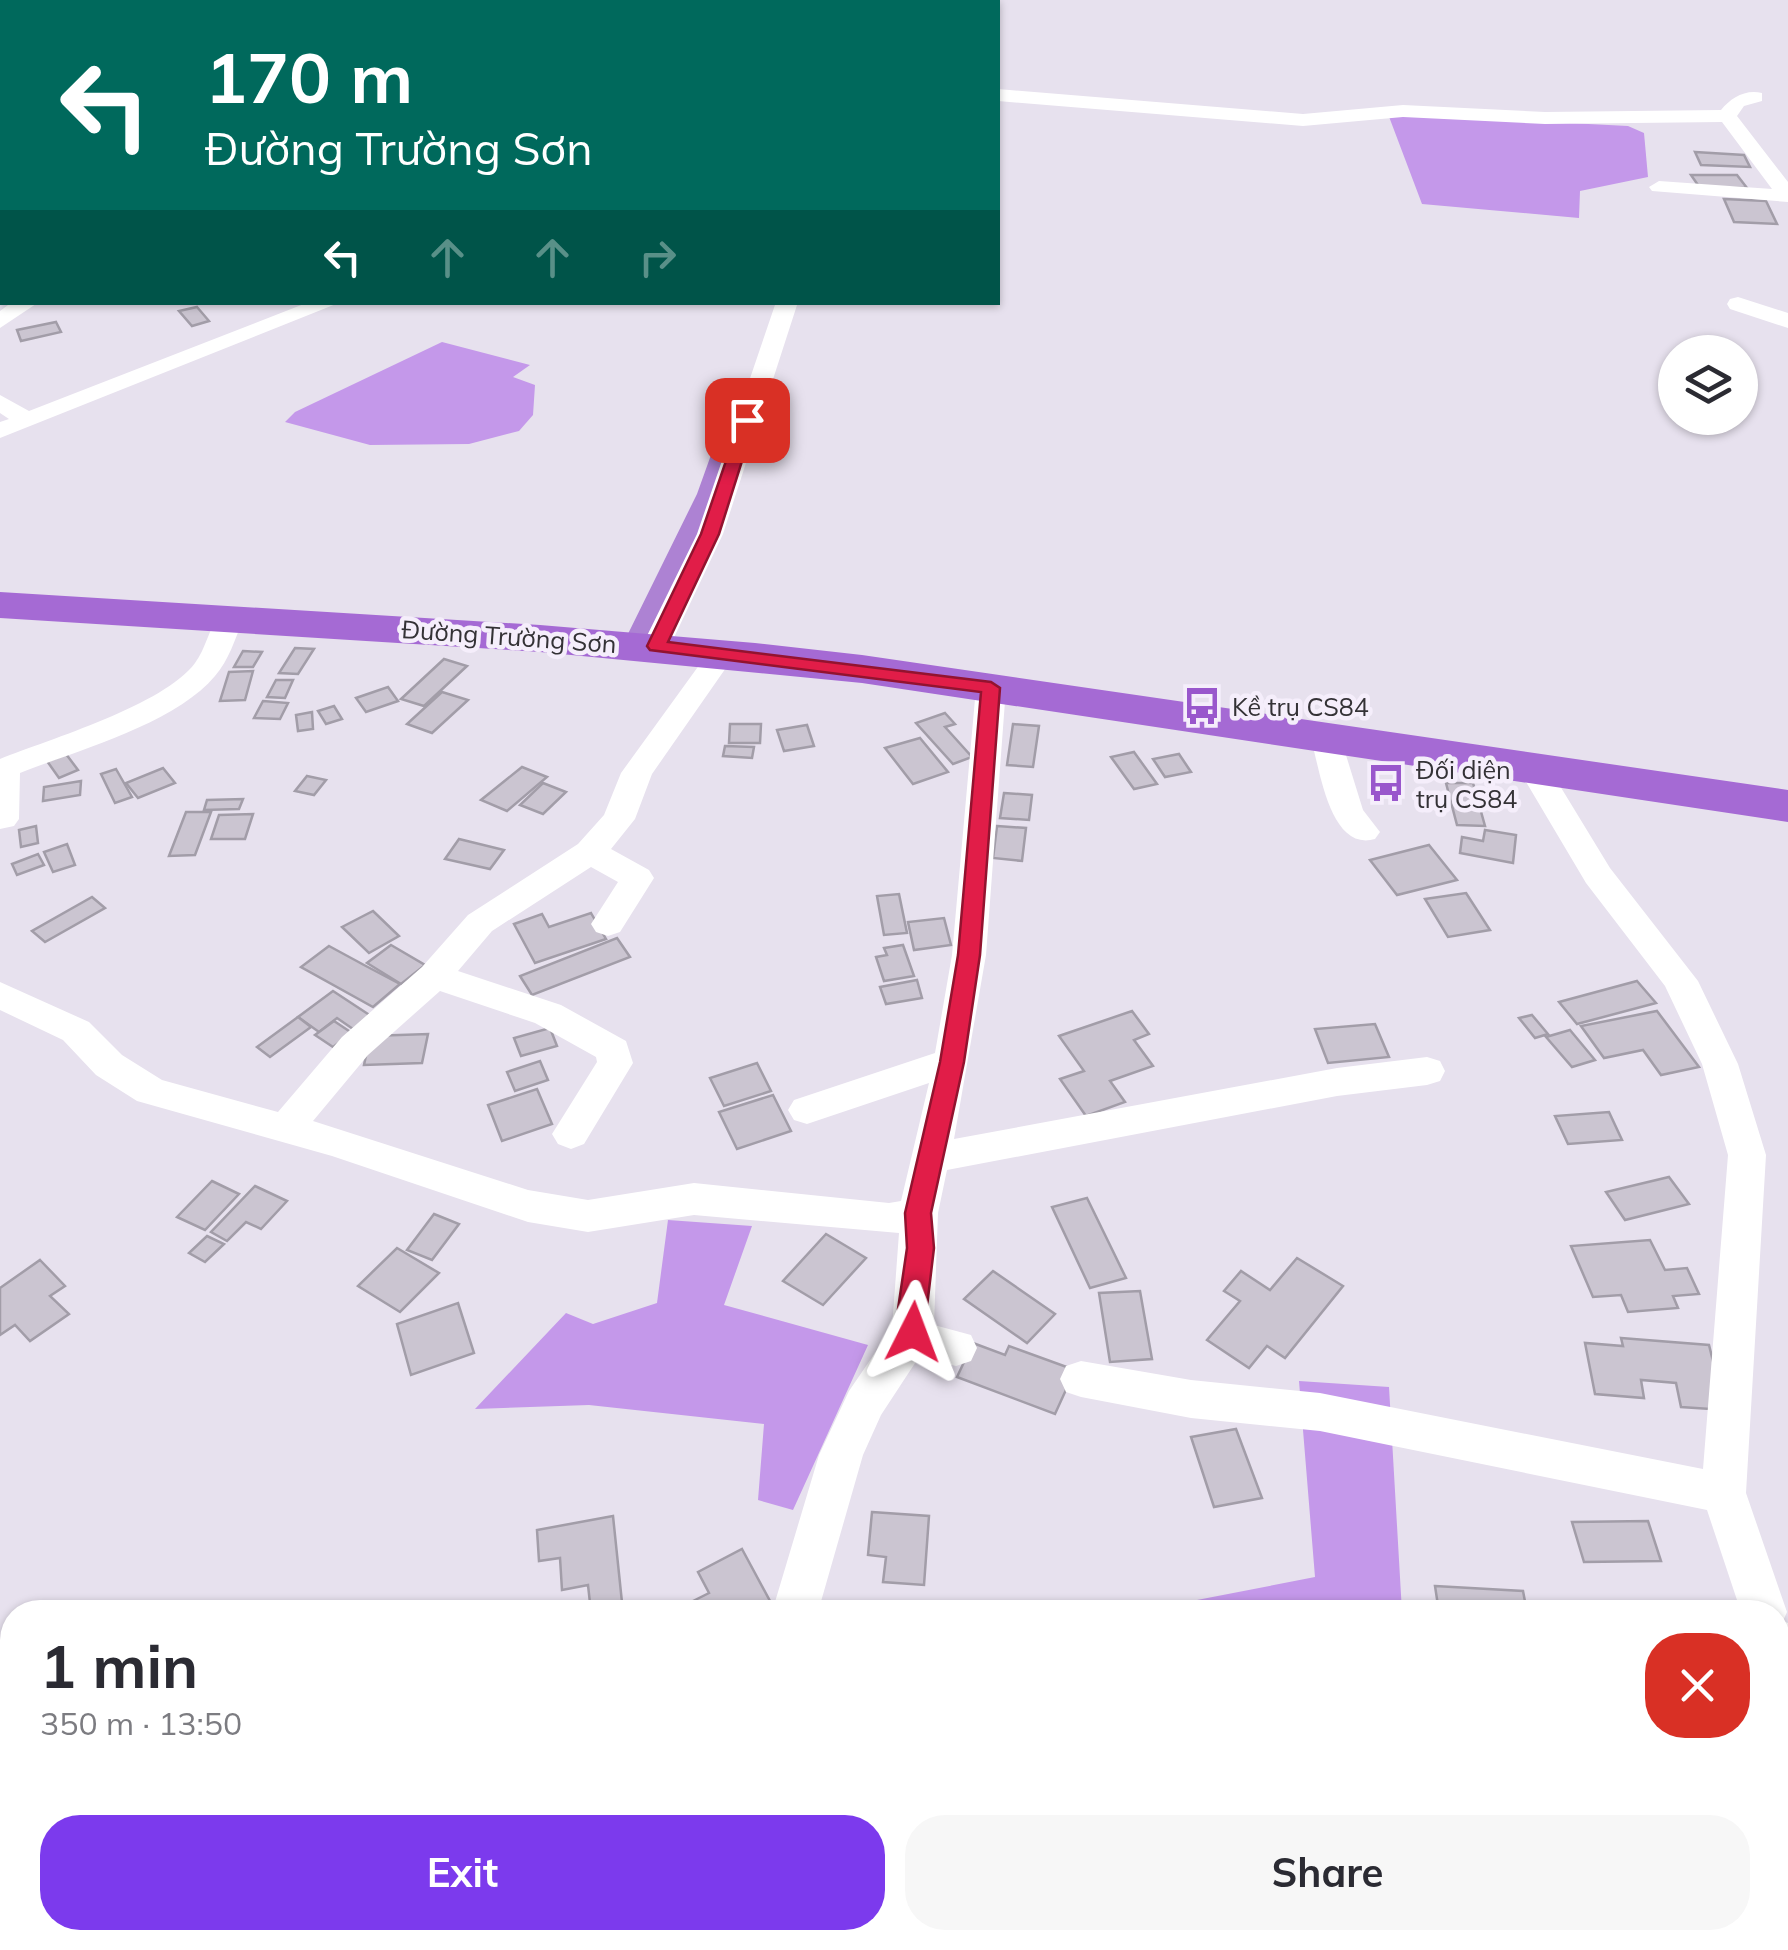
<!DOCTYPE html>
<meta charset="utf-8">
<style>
:root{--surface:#fff;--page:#f7f7f7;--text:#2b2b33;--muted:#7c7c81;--accent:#7c3aed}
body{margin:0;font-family:Mulish,sans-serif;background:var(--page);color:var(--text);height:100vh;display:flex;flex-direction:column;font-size:38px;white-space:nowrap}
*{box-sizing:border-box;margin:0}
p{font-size:32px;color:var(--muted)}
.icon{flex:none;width:55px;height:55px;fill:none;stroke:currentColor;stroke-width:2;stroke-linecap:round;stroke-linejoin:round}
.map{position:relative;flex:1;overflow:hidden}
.panel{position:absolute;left:0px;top:1600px;width:1790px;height:350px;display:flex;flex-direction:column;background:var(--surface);border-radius:40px 40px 0 0;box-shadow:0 2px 8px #0004}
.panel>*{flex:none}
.banner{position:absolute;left:0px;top:0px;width:1000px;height:305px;box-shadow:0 2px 8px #0004;background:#00695c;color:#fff;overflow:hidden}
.buttons{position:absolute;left:1658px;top:335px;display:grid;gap:20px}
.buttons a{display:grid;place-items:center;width:100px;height:100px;border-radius:50%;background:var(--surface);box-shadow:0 2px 8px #0004;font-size:50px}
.pin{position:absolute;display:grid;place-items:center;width:85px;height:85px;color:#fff;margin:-42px;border-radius:20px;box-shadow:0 5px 15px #0006}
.me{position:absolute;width:110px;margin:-55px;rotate:3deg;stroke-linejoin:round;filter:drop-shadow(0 0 8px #0008)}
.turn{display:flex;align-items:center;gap:35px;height:210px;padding:0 40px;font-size:45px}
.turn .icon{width:130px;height:130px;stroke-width:2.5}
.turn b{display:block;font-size:70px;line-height:85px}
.lanes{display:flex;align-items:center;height:95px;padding:0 40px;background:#0003;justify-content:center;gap:50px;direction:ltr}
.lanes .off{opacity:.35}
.round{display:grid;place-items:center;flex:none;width:105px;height:105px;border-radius:40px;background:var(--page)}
.headline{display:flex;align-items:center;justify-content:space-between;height:170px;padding:0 40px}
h1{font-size:60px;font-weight:700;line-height:75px}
.primary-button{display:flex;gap:20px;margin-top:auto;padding:20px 40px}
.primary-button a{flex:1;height:115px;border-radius:40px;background:var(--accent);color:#fff;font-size:40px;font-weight:700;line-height:115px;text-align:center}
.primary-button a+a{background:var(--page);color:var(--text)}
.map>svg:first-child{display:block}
.forest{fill:#c498ea}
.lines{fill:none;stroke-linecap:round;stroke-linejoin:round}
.canal{fill:#ad82d3;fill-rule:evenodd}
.building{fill:#cbc5d1;stroke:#a29da8;stroke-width:2.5}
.street{fill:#fff;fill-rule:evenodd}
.highway{fill:#a56ad4;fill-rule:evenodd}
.route{fill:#e11d48;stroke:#92132f;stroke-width:2.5}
.labels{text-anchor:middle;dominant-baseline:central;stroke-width:9;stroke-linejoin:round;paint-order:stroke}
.street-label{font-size:25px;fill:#343236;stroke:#f5eefb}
.poi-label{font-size:25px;fill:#343236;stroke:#f5eefb;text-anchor:start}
</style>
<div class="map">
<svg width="1788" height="1950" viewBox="0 0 1788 1950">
<rect width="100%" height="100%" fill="#e7e1ee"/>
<g class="forest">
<path d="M1388 114 1628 126 1644 133 1648 177 1580 191 1579 218 1422 204Z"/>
<path d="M442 342 530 365 513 377 535 385 533 415 519 431 469 444 370 445 285 422 295 412Z"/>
<path d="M668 1220 752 1226 724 1305 868 1345 793 1510 758 1500 764 1424 589 1405 475 1409 566 1313 593 1324 657 1303Z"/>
<path d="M1299 1381 1389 1387 1402 1612H1205L1197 1600 1315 1577Z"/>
<path d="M1099 1938H1554L1558 1950H1092Z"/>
</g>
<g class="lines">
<path class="canal" d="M729 433 742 441 725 494 653 644 649 651H627L623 644 697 494 716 441Z"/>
</g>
<g class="building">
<path d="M1695 152 1744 155 1750 167 1701 165Z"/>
<path d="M1691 175H1737L1747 188H1700Z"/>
<path d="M1724 199 1766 201 1777 224 1734 222Z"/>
<path d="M197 307 209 321 192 326 179 311Z"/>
<path d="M56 322 61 332 21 341 17 330Z"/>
<path d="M295 648 314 649 298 674 279 673Z"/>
<path d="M243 651 262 652 253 667H234Z"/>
<path d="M444 659 467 666 424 706 401 699Z"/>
<path d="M253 671 245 700 220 701 229 672Z"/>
<path d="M276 680H293L285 698 267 697Z"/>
<path d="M388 687 398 701 366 712 356 698Z"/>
<path d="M442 692 468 700 432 733 407 724Z"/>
<path d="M263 701 288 703 280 719 254 718Z"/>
<path d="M334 706 342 719 326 724 318 711Z"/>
<path d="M312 712 313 729 298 731 296 715Z"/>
<path d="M945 713 955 724 945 727 972 757 953 764 916 723Z"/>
<path d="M730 724H761L760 743H729Z"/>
<path d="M1013 724 1039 726 1033 767 1007 765Z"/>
<path d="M807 725 814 746 784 751 777 730Z"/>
<path d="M920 738 948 772 913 784 885 748Z"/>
<path d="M725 746 754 747 752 758 723 756Z"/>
<path d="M1134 752 1157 784 1134 789 1111 757Z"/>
<path d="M66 754 78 770 59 778 47 761Z"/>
<path d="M1179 754 1191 772 1165 777 1153 759Z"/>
<path d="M522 767 547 777 507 811 481 800Z"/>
<path d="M163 768 175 783 138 798 126 783Z"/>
<path d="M116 769 132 797 115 803 101 774Z"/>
<path d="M307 776 326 780 314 795 295 791Z"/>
<path d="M81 781 80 795 43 801 44 787Z"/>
<path d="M543 783 566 792 543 814 520 805Z"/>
<path d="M1446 783H1473L1485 826 1457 825Z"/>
<path d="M1004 793 1032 795 1029 820 1000 818Z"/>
<path d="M243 799 239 809 204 810 207 800Z"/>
<path d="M186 812H211L195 855 169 856Z"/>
<path d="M253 814 245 839H211L219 815Z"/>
<path d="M36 826 38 843 21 847 19 830Z"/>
<path d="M997 826 1026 828 1022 861 993 858Z"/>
<path d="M1485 830 1516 835 1513 863 1460 853 1462 837 1483 841Z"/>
<path d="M459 839 504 850 490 869 445 859Z"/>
<path d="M67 844 75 865 53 872 44 852Z"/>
<path d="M1429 845 1457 880 1397 895 1370 860Z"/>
<path d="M38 854 44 865 17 875 12 864Z"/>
<path d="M1466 893 1490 930 1448 937 1425 899Z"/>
<path d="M899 894 907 933 884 935 877 896Z"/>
<path d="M92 897 105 908 45 942 32 931Z"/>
<path d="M373 911 399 936 369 953 342 927Z"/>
<path d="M591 913 606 939 535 963 514 924 542 914 549 927Z"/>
<path d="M944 918 951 945 914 950 908 922Z"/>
<path d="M617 938 630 957 532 995 520 976Z"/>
<path d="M391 945 425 965 401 984 367 963Z"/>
<path d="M903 945 914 976 884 981 876 957 887 955 884 948Z"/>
<path d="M329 946 364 965 400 984 373 1007 301 967Z"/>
<path d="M917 980 922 998 886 1004 880 987Z"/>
<path d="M1637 981 1656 1003 1577 1024 1559 1002Z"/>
<path d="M333 991 371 1016 353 1029 337 1018 319 1032 298 1017Z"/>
<path d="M1132 1011 1149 1034 1134 1040 1153 1066 1110 1081 1125 1102 1086 1116 1060 1079 1084 1071 1059 1036Z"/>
<path d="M1657 1011 1699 1067 1661 1075 1643 1050 1604 1058 1581 1026Z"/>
<path d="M1532 1015 1548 1034 1535 1038 1519 1018Z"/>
<path d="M298 1017 311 1027 270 1057 257 1047Z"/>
<path d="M334 1021 352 1033 333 1047 315 1035Z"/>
<path d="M1375 1024 1389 1057 1328 1063 1315 1029Z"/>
<path d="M550 1028 557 1046 521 1056 514 1038Z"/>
<path d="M1570 1030 1595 1060 1572 1067 1546 1037Z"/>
<path d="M428 1034 422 1063 364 1065 370 1036Z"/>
<path d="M540 1061 548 1080 515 1091 507 1072Z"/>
<path d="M757 1063 771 1091 724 1106 710 1078Z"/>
<path d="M537 1089 552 1124 502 1141 488 1105Z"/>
<path d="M773 1095 791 1131 737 1149 719 1112Z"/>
<path d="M1609 1112 1622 1140 1568 1144 1555 1116Z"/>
<path d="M1669 1177 1689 1204 1625 1220 1606 1192Z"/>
<path d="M212 1181 239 1194 205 1230 177 1217Z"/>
<path d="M255 1186 287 1201 261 1229 246 1222 227 1241 211 1232Z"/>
<path d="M1087 1198 1126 1278 1090 1288 1052 1207Z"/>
<path d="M434 1214 459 1224 432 1260 407 1250Z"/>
<path d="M826 1234 866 1258 823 1305 783 1281Z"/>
<path d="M207 1236 224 1244 205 1262 189 1253Z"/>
<path d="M1650 1240 1665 1270 1687 1268 1699 1294 1673 1296 1678 1308 1628 1312 1621 1295 1593 1297 1571 1246Z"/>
<path d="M397 1248 439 1273 400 1312 358 1286Z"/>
<path d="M1297 1258 1343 1286 1285 1358 1267 1346 1249 1368 1207 1340 1240 1301 1224 1291 1241 1271 1270 1290Z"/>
<path d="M40 1260 65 1286 50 1296 69 1314 30 1341 15 1325 0 1335V1288Z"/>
<path d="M993 1271 1055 1314 1027 1343 964 1299Z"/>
<path d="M1140 1291 1152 1359 1110 1362 1099 1293Z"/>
<path d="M458 1303 474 1353 411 1375 397 1324Z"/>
<path d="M1621 1338 1709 1345 1725 1410 1681 1407 1676 1383 1641 1380 1644 1398 1595 1394 1585 1343 1623 1346Z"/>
<path d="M973 1343 1005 1355 1009 1346 1075 1370 1055 1414 957 1377Z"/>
<path d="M1236 1429 1262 1498 1214 1507 1191 1437Z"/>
<path d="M872 1512 929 1516 924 1585 883 1582 886 1557 868 1555Z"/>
<path d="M613 1516 623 1612H591L588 1585 562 1590 560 1558 539 1561 537 1530Z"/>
<path d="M1648 1521 1661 1561 1584 1562 1572 1522Z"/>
<path d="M742 1549 770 1601 748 1612H671L709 1593 698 1572Z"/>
<path d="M1435 1586 1523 1591 1527 1612H1439Z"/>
</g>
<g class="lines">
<g class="street">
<path d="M998 89 1303 114 1403 105 1545 112 1721 110C1731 98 1745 89 1762 93V101L1744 106 1737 116 1788 182V202L1652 191 1649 187 1659 181 1772 189 1722 122 1545 124 1403 117 1303 126 998 101Z"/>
<path d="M1738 297 1788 313V328L1730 309 1727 304 1730 299Z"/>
<path d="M12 302H39L0 328V311Z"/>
<path d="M309 302H341L0 438V422L9 419 0 413V395L29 411Z"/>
<path d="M776 302H798L723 534 670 646 666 652H646L642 646 697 534Z"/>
<path d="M229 612 239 614 243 620C235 639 229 660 215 676 175 724 78 750 20 773L19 819 14 826 0 829V759C50 739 164 705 195 663 206 648 209 629 219 614Z"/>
<path d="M723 643 733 646 737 652 652 774 635 819 611 849 649 870 654 878 620 932 608 936 596 932 591 924 618 882 591 867 492 931 458 971 561 1005 626 1041 633 1063 584 1144 571 1149 558 1144 552 1134 597 1062 596 1057 535 1023 440 991 368 1055 313 1121 528 1190 588 1200 694 1183 889 1203 901 1201 929 1083 807 1124 794 1120 788 1110 794 1100 935 1053 952 955 976 688 981 682H1001L1006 688 986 955 954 1139 1337 1068 1427 1057 1440 1061 1445 1071 1440 1081 1427 1085 1337 1096 947 1170 938 1213 934 1325 971 1335 977 1348 971 1361 956 1366 919 1357 881 1415 863 1455 818 1612H772L819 1455 849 1391 892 1328 899 1233 694 1215 588 1232 528 1222 332 1156 137 1101 96 1075 63 1040 0 1010V982L89 1022 122 1055 162 1080 278 1112 342 1037 422 967 468 915 578 844 604 815 621 773 713 646Z"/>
<path d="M1326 730 1337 732 1341 739 1363 810 1380 832 1375 839C1330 852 1320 770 1311 739L1315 732Z"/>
<path d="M1535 760 1546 763 1610 868 1698 981 1738 1064 1766 1155 1746 1493 1787 1612 1783 1621 1788 1623V1690L1778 1686V1612H1741L1707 1510 1320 1431 1191 1418 1081 1397 1066 1392 1060 1379 1066 1366 1081 1361 1191 1380 1320 1393 1703 1469 1728 1155 1702 1064 1665 986 1586 883 1519 770 1524 763Z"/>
<path d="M724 1938H778L775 1950H721Z"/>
</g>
<path class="highway" d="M0 592 540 625 755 643 862 655 1788 790V822L862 683 540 652 0 618Z"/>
</g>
<path class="route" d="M741 417 755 420 719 534 668 642 991 682 1000 688 980 955 964 1062 931 1213 934 1248 923 1340 913 1344 903 1340 898 1309 907 1248 905 1213 940 1062 958 955 981 692 650 650 647 646 701 534Z"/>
<defs>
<g id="bus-bare" transform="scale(3)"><path d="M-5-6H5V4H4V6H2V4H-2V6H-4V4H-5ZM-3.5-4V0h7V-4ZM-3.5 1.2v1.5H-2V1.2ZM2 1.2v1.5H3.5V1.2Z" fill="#9957cc" stroke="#f5eefb" stroke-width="2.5" paint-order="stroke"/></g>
</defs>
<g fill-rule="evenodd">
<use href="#bus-bare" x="1202" y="706"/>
<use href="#bus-bare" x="1386" y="783"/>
</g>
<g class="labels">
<g class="street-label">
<text transform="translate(509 636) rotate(4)">Đường Trường Sơn</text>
</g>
<g class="poi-label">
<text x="1232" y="706">Kề trụ CS84</text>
<text x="1416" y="769">Đối diện<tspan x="1416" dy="29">trụ CS84</tspan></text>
</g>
</g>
</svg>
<div class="buttons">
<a><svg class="icon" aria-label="layers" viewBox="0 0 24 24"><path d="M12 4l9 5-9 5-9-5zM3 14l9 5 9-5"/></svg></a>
</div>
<div class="pin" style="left:747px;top:420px;background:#d93025"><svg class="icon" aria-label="arrive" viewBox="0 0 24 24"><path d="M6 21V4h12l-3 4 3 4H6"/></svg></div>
<svg class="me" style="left:913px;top:1332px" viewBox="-20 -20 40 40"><path d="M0-17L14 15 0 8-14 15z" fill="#e11d48" stroke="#fff" stroke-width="4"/></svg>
<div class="banner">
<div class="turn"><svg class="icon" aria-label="left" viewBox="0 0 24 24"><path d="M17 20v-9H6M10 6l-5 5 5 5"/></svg><div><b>170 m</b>Đường Trường Sơn</div></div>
<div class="lanes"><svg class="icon" aria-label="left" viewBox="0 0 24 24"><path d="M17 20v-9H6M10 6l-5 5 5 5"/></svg><svg class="icon off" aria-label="ahead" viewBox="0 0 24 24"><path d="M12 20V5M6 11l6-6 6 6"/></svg><svg class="icon off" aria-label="ahead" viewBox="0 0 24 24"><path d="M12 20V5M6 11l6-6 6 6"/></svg><svg class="icon off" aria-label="right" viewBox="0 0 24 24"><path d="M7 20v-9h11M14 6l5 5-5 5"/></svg></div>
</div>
<section class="panel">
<div class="headline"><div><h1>1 min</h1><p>350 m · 13:50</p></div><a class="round" style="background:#d93025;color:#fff"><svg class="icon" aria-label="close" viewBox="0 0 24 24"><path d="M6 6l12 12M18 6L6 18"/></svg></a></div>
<div class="primary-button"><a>Exit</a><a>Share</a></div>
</section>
</div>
